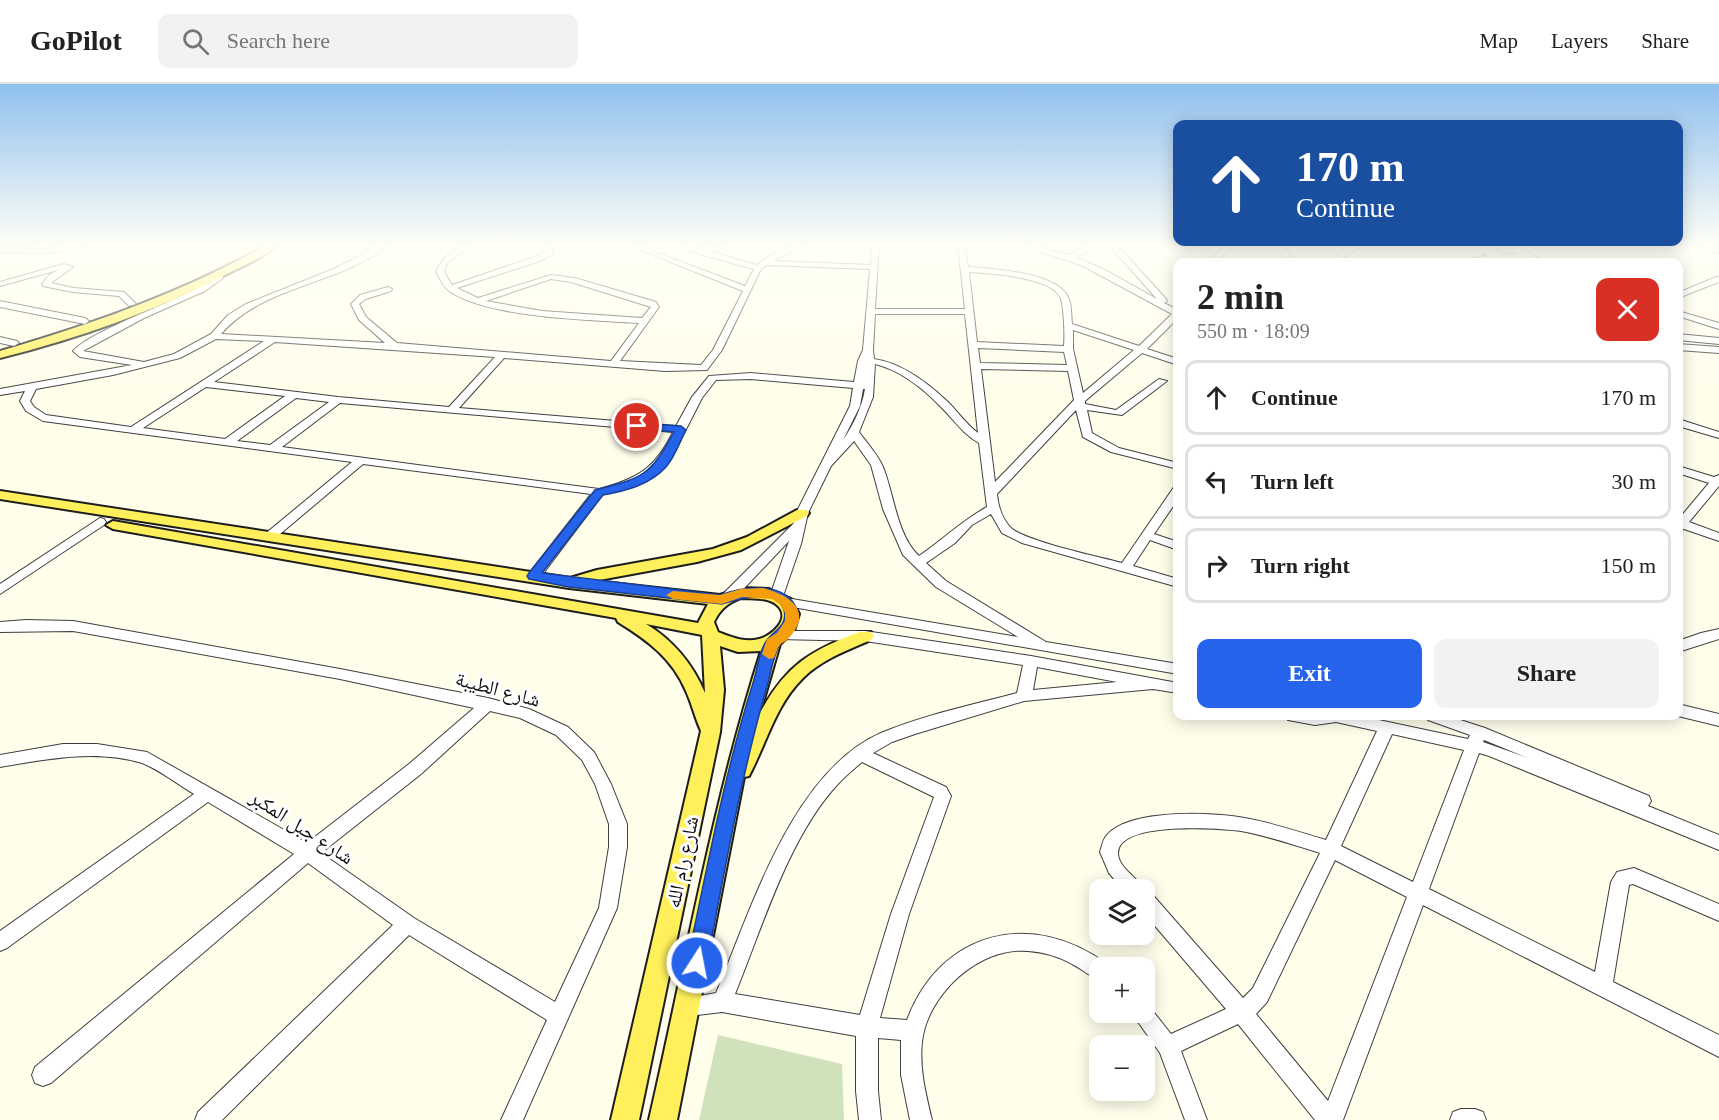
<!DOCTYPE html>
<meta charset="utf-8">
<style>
:root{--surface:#fff;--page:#f2f2f2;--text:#222;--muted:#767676;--line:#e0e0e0;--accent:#2563eb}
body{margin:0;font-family:"Times New Roman","Noto Naskh Arabic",serif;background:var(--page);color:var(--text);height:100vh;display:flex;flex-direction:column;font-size:22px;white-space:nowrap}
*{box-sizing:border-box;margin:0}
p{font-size:20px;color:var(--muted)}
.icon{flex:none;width:33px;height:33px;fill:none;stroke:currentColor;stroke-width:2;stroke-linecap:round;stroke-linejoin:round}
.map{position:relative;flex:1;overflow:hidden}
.details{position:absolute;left:1173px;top:174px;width:510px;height:462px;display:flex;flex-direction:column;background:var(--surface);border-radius:12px;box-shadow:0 3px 15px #0003}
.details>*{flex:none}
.banner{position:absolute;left:1173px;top:36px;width:510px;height:126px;border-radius:12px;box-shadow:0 3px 15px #0003;background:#1a4fa0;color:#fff;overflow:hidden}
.buttons{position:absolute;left:1089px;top:795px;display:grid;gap:12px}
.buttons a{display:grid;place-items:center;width:66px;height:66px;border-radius:12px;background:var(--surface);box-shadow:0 3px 15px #0003;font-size:30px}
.pin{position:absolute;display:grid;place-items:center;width:51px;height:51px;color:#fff;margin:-26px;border:3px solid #fff;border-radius:50%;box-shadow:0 2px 6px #0007}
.me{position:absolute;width:66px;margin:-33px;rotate:11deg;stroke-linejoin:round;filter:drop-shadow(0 0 4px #0008)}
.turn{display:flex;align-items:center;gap:21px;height:126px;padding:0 24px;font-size:27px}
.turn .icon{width:78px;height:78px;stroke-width:2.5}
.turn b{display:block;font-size:42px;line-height:51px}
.round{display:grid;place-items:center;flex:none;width:63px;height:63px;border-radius:12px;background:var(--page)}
.head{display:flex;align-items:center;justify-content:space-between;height:102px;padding:0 24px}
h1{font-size:36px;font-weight:600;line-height:45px}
.action{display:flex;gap:12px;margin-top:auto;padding:12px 24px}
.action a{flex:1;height:69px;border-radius:12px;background:var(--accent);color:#fff;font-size:24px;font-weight:600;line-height:69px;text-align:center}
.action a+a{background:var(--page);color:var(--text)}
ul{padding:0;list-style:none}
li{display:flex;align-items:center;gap:18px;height:75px;margin:0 12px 9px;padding:0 12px;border:3px solid var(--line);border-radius:12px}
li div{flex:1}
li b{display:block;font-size:22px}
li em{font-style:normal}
header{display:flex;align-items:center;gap:36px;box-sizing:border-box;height:84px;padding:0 30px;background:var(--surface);border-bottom:2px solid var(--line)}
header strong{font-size:28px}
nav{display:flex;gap:33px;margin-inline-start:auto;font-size:21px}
.search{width:420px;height:54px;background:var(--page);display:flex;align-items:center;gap:15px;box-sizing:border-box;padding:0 21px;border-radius:12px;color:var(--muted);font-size:22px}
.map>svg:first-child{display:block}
.cemetery{fill:#d0e2bc}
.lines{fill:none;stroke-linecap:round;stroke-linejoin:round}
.minor-casing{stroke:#3f3f3f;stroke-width:2}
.major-casing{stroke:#1d1d1d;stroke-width:4}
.minor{fill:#fff;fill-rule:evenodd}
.major{fill:#fff05b;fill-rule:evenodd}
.route{fill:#2563eb;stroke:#184099;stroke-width:1.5}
.slow{fill:#f59e0b}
.labels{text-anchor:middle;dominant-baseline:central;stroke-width:6;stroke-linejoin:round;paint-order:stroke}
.near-street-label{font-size:20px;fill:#0c0c0c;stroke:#fff}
</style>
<header>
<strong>GoPilot</strong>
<div class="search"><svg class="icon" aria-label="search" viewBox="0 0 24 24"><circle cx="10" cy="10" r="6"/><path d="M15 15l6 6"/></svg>Search here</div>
<nav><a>Map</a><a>Layers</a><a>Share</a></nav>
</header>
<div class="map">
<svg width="1719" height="1036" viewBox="0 0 1719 1036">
<rect width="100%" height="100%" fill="#fffeeb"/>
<path class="cemetery" d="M718 951 842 980 844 1036H699Z"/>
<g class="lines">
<g class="minor-casing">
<g id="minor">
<path d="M77 161H93L48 169 0 168V164L48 165Z"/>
<path d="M380 161H389C339 201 264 201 221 250L385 259 359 236 351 220 360 211 388 203 392 205 391 207 366 215 359 220 366 233 397 259 611 277 639 239C590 236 488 234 449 207 443 202 440 195 436 188 441 175 456 160 471 161L447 179 444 188 452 201 531 174 545 168 539 161H546L553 166V170L537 178 457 204 478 214 551 191 575 194 656 218 659 223 620 277 701 281 713 266 743 207 628 161H637L745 202 754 185 699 170 679 161C688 160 696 165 705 165 713 165 721 161 730 161L712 168 757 181C769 171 789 160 805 161L773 177 871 181 872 161H879L875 225H965L958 161H965L968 183C993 185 1056 188 1068 213 1072 220 1071 232 1072 240L1139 262 1172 230 1083 182 1020 161H1032L1069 171 1085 162H1091V166L1075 173 1107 187 1157 215 1109 161H1117L1166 215 1167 217 1164 219 1178 226V234L1147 265 1178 275V281L1142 269 1085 317V320L1116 326 1159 295 1167 297 1122 331 1087 326 1092 349 1119 364 1178 379V385L1111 368 1083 353 1076 326 997 410C998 421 1002 435 1011 444 1025 457 1100 473 1122 479L1174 403 1178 402V415L1154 450 1178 458V466L1150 456 1133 482 1178 495V503L1022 459 1002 449 991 430 972 441 955 459 926 479 946 497 1046 558 1178 580V590L781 521 779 518 781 515H772L770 512 789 457 734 515H724L722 512 724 509 794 439 796 429 850 322 853 304 751 295 716 296 702 314 676 365 665 381 651 393 631 403 603 410 539 495 534 496 527 492 591 410 363 380 273 456 269 457 263 453 265 450 352 378 43 337 26 327 20 317 25 307 0 311V305L132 281 80 273 73 267C97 241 208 209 217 188H223V194L205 207 144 234 83 267 144 278 174 270 211 250 228 231 246 220 336 184ZM767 181 870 185 863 266 858 277 854 298 751 289 709 292 692 313 676 342 459 324 504 274 665 287 707 286 722 266 761 185ZM969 188C988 189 1054 193 1061 215 1064 226 1065 250 1064 262L977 258ZM551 195 571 198 651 223 642 234 542 227 486 217ZM875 230H965L978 349C966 340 958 328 948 318 928 299 902 279 874 275L873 266ZM1073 246 1134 266 1083 309 1073 265ZM216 255 264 257 131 343 46 331 34 323 30 317 36 305 113 291 180 274ZM275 258 495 273 449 323 338 313 214 298ZM978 264 1064 268 1067 281 980 279ZM875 280C900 286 924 305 942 324 954 336 963 350 979 359L987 423C961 437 943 456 919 472 897 452 894 410 883 383 878 371 867 359 859 348L873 313ZM981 285 1068 287 1074 316 995 398ZM206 303 285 312 225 355 143 344ZM863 305H865C862 323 854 340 843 356L860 322ZM296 314 329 318 270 361 237 357ZM340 319 673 348C655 385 637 395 599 405L282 363ZM854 357 871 381 883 425 903 471 936 503 1018 553 786 514 782 515 801 460 808 429 831 382Z"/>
<path d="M1226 161H1234L1216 178H1209Z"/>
<path d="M1356 161H1365L1350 169 1339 178H1332L1344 165Z"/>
<path d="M1462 161H1472L1483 164 1493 161 1514 163 1532 161 1521 165 1545 178C1537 179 1533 176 1526 175 1517 173 1505 175 1497 174 1488 173 1477 178 1468 178V176L1488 171ZM1496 164 1518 170 1502 171 1492 165Z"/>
<path d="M1692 161H1703L1719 165V169Z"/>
<path d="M1283 166 1290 168 1288 178H1281Z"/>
<path d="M64 180 73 183 51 199 73 204 124 208 136 220 129 222 119 212 73 208 43 202 42 200 49 191 58 186 0 202V198Z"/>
<path d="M1716 193H1719V198L1678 214V209Z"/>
<path d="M0 217 85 234 89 237 85 240 0 223Z"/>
<path d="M1678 227 1719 239V245L1678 232Z"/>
<path d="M1678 250 1719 254V260L1678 256Z"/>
<path d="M0 253 17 257 19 259 14 262 0 259Z"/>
<path d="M1678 260 1719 263V269L1678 266Z"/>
<path d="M1678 335 1719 348V354L1678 342Z"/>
<path d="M1678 382 1714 393 1719 391V402L1689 438 1719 449V457L1684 445 1678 448V436L1709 399 1678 389Z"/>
<path d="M100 434 104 435 106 438 104 441 0 510V500Z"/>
<path d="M26 536 73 537 340 585 488 614 529 625 568 643 594 668 611 700 627 740V763L617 824 523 1036H501L547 936 409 851 222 1036H195L198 1028 393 841 308 779 51 999 43 1002 35 999 32 991 35 983 294 770 208 718 7 864 0 867V847L194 710C179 701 158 685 142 679 95 665 47 675 0 683V671L63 660H97L147 668 307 759 409 680 474 624 340 595 73 547 0 548V538ZM490 627 520 634 556 651 582 676 595 700 609 740V763L599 824 555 918 414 834 321 769 421 690Z"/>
<path d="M1719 545V555L1678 568V557L1701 549Z"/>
<path d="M783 547H865L1031 572 1178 599V609L1153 605 1024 617 915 650 892 658 873 669 946 703 951 712 909 830 880 934 907 936C941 846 1032 825 1107 880L1108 884H1100V896C1089 892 1082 885 1072 880 1058 872 1043 868 1028 867 979 862 927 911 922 958 919 984 926 1011 932 1036H910L901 991V956L878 954V1007L881 1036H859L856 1007V952L722 928 689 932 682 929 679 922 682 915 716 909C751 826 792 688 881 649 924 631 972 621 1017 609L1023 581 865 557 778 555 776 552ZM1037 583 1117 598 1033 606ZM862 678 934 713 891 830 860 931 735 910C762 844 789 752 838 700 845 692 854 685 862 678Z"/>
<path d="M1678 620 1719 630V642L1678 632Z"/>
<path d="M1286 632H1360L1468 655 1470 651 1428 636 1425 632H1448L1485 644 1649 712 1651 717 1648 722 1719 751V766L1489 672 1479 669 1429 805 1595 888 1611 798 1617 788 1634 784 1719 820V837L1633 800 1629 801 1613 898 1719 951V973L1423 821 1343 1036H1315L1238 940 1181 967 1207 1036H1185L1160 969 1131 928H1144V919L1148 921 1171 950 1226 925 1144 829V807L1151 809 1243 914 1253 904 1320 769C1294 761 1268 752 1241 747 1220 744 1118 737 1118 769 1118 784 1138 793 1144 806H1123L1109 789 1100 768C1102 762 1103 755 1107 751 1130 724 1218 728 1250 735 1276 740 1301 749 1326 756L1377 647 1336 638 1315 641 1288 636ZM1392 650 1464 666 1413 798 1341 762ZM1484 656 1528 674 1483 658ZM1335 776 1407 813 1328 1017 1256 930 1267 918Z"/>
<path d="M1461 1025H1475L1483 1028 1486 1036H1450L1453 1028Z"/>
</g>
</g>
<g class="major-casing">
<g id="major">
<path d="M267 161H277C264 174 242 182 225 191 155 227 77 255 0 274V267C93 240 183 208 267 161Z"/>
<path d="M0 407 570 494 597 486 713 465 747 453 797 426H807L809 429 807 432 741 466 697 478 594 497 720 511 741 504 769 505 791 515 799 530 794 547 780 560 760 629C786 581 810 567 859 548H871L874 552 871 556C847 566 821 576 803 594 776 620 766 660 749 692L744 693 677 1036H649C685 879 712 721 761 567L738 568 720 562 724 606 720 648 639 1036H611L701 647C695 634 692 620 686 607 672 574 647 556 618 538L616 534 113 445 106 441 113 437 698 539 708 520 569 504 0 415ZM741 514C753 515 768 513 777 521 792 534 772 552 759 555 745 559 731 553 718 548L714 538C720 525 728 519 741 514ZM646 540 702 551 705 609C692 579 674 557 646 540Z"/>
</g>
</g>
<use href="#minor" class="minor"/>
<use href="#major" class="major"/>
</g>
<linearGradient id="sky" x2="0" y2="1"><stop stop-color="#90c0ef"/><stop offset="0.53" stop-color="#fffff6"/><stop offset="1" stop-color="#fffff6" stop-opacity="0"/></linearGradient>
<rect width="1719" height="306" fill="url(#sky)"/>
<path class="route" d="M637 339 681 342 686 346C680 357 675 373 666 383 650 401 625 407 603 411L542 489 720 511C743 503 786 496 797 526 804 545 783 551 778 564 773 575 771 587 768 599 741 691 725 785 707 879L704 886 697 889 690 886 687 879C707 785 724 691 753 599 757 587 759 566 767 556 775 546 788 541 784 526 776 502 737 516 722 520L569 503 529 495 527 492 529 489 595 406C643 394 650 392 674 348L633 344V340Z"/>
<path class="slow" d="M763 504C790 511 815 528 787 556 785 558 782 558 780 561 777 564 776 570 774 574L769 575 762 570 767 555 777 549 785 537V529L781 521 772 515 742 513 722 520 673 515 666 511 673 507 720 511 741 505Z"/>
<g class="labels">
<g class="near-street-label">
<text transform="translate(498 605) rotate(15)">شارع الطيبة</text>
<text transform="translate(302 743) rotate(33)">شارع جبل المكبر</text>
<text transform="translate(682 778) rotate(-78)">شارع رام الله</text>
</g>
</g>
</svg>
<div class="buttons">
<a><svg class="icon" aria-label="layers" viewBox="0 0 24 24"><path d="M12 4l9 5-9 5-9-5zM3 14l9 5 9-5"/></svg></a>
<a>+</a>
<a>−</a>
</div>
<div class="pin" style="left:637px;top:342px;background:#d93025"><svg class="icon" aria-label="arrive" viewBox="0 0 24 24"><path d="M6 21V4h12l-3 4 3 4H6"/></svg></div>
<svg class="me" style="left:697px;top:879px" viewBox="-20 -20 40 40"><circle r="17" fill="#2563eb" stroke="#fff" stroke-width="3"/><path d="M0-11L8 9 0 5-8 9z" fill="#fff"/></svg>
<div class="banner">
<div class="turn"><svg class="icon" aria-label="ahead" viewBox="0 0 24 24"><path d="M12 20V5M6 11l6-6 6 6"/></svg><div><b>170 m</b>Continue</div></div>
</div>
<section class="details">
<div class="head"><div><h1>2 min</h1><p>550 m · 18:09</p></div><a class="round" style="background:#d93025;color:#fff"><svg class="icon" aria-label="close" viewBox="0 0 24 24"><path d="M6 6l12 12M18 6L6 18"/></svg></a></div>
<ul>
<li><svg class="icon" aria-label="ahead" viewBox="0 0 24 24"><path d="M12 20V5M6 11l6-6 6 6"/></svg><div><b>Continue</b></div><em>170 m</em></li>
<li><svg class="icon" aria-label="left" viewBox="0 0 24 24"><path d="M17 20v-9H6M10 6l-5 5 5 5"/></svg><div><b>Turn left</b></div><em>30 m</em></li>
<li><svg class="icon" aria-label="right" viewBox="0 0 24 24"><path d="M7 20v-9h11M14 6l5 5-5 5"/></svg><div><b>Turn right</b></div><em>150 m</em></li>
</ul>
<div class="action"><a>Exit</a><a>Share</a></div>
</section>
</div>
